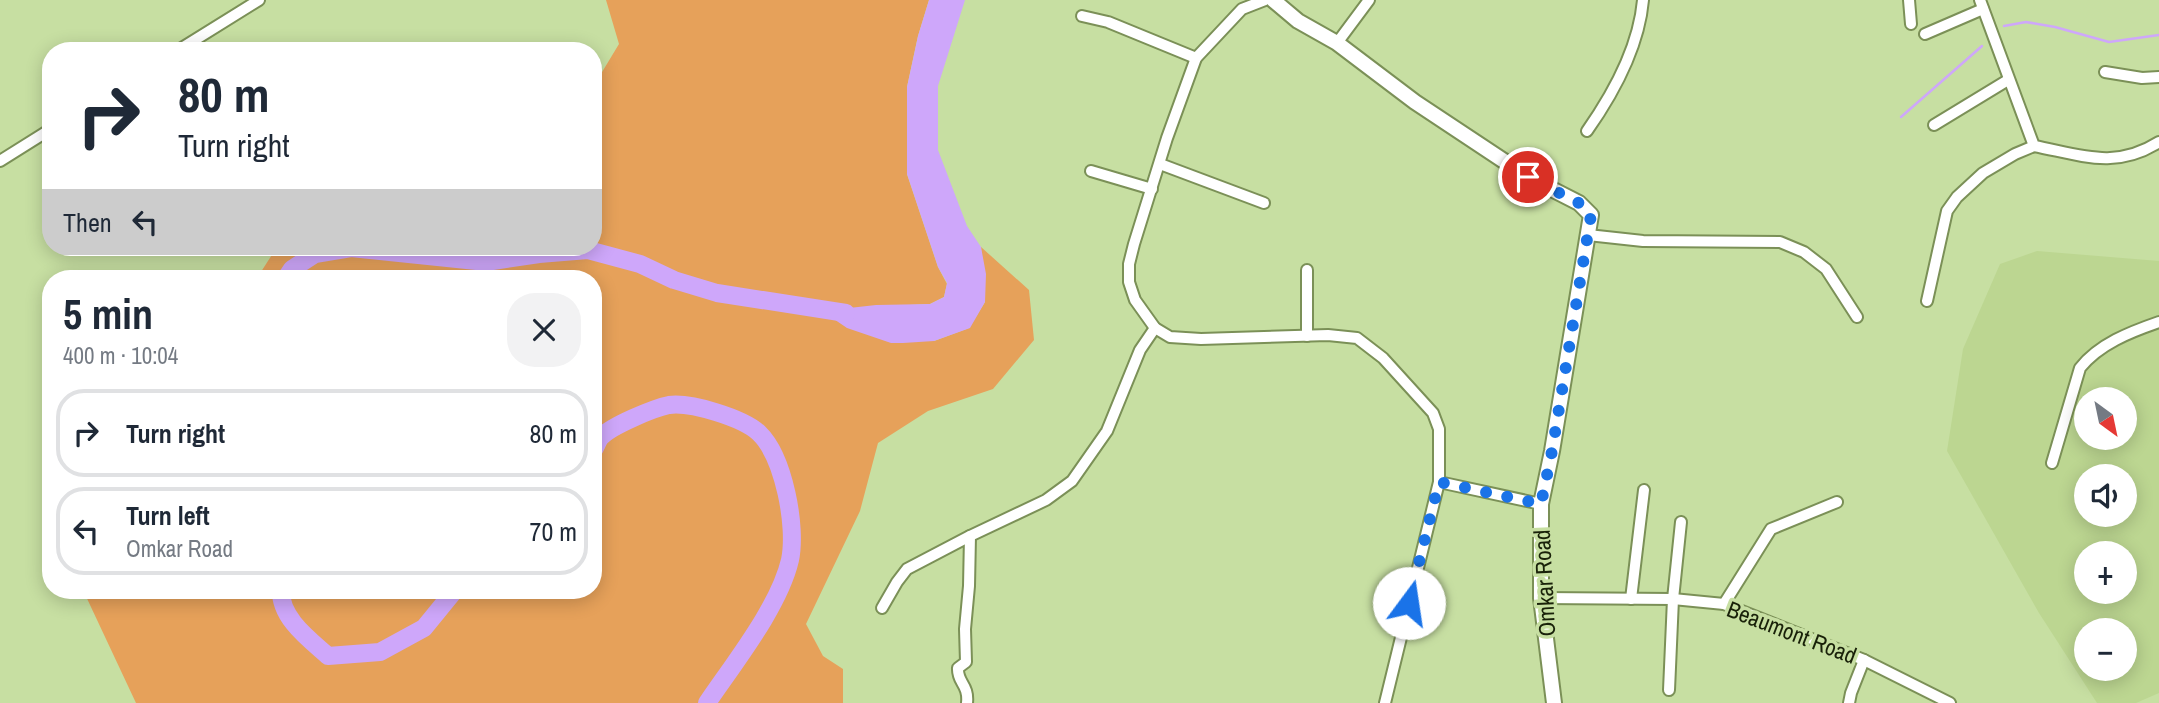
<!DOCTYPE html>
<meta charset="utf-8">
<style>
:root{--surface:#fff;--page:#f2f2f3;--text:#1f2937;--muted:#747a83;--line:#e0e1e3}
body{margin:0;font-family:"Archivo Narrow",sans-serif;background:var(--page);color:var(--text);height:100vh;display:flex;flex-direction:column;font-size:26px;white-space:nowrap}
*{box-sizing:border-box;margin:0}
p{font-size:23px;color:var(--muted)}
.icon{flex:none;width:38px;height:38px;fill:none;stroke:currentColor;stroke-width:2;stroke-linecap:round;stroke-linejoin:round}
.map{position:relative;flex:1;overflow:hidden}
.drawer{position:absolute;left:42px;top:270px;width:560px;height:329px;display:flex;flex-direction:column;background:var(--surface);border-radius:28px;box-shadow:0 4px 18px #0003}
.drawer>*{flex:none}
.banner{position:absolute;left:42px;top:42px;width:560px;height:214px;border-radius:28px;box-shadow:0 4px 18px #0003;background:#fff;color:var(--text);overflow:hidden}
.needle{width:46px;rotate:147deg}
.fabs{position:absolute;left:2074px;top:387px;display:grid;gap:14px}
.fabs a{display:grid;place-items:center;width:63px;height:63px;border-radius:50%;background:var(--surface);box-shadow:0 4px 18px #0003;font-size:35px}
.pin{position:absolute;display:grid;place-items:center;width:60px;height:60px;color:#fff;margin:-30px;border:4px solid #fff;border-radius:50%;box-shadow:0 2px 7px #0007}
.me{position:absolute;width:77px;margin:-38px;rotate:14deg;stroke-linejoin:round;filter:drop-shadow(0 0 5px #0008)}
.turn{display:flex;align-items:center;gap:24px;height:147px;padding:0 21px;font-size:32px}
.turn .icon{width:91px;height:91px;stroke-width:2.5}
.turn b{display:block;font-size:49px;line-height:60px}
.then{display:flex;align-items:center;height:66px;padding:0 21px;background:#0003;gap:14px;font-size:26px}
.round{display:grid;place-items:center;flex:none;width:74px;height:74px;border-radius:28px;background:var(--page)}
.summary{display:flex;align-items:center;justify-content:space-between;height:119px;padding:0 21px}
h1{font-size:42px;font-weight:800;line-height:52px}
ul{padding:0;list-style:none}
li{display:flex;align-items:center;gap:21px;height:88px;margin:0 14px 10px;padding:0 7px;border:4px solid var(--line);border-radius:28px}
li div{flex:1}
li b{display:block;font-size:26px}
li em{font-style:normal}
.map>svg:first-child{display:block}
.built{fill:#bcd691;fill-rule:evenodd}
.green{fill:#e6a15a}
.water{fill:#cea7fa}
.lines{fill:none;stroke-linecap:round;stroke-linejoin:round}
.stream{stroke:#cea7fa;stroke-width:2.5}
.river{stroke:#cea7fa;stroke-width:18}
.street-casing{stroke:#7b9057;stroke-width:14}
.secondary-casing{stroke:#7b9057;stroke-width:18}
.street{stroke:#fff;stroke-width:10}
.secondary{stroke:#fff;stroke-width:14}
.route{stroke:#1a73e8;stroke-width:12;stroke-dasharray:0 21.6}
.labels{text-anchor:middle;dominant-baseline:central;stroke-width:7;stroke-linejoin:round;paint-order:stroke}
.street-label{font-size:23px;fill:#192109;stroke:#c7dfa2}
</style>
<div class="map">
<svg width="2159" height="703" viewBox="0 0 2159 703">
<rect width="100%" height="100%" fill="#c7dfa2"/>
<path class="built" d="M2037 251 2159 261V693L2136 703H2097L2039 613 1947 451 1963 349 2000 264ZM2086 399H2124V438H2086ZM2086 476H2124V514H2086ZM2086 553H2124V592H2086ZM2086 630H2124V668H2086Z"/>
<path class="green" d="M606 0H929L918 36 907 87V174L938 267 947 284 944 297 930 304 910 305 934 341 969 328 985 302 981 247 1029 290 1034 340 993 389 928 411 878 443 860 511 806 624 823 656 843 669V703H136L83 590H593V278H257L277 247H593V87L619 44Z"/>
<path class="water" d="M929 0H965L938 86V150L967 226 981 247 986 274 985 302 970 328 934 341 903 343H891L847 328 822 311 876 305 930 304 944 297 947 283 938 267 907 174V87L918 36Z"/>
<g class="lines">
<g class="stream">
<path d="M2004 26 2026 22 2055 27 2109 42 2159 35"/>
<path d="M1901 117 1982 46"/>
</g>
<g class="river">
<path d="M286 278 292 269 315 254 351 248 486 262 539 254 588 250 640 264 674 280 717 293 846 313"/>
<path d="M593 451C596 447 598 440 601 437 611 426 654 408 669 405 691 402 743 418 759 433 784 457 797 527 790 560 779 607 734 663 707 703"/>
<path d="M281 590C280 618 309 639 328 656L380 652 424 628 455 590"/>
</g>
<g class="street-casing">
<g id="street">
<path d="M1265 0 1242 9 1196 58 1167 138 1134 244 1129 264V282L1135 300 1155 328 1170 337 1201 339 1328 335 1357 338 1383 358 1433 413 1439 429V482L1385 703"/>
<path d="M1909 0 1911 24"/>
<path d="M1980 0 2034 146C2081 155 2115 170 2159 142"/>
<path d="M1082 16 1108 22 1196 58"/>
<path d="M1925 34 1983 9"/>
<path d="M1337 43 1369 0"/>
<path d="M177 51 259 0"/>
<path d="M2105 72 2142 78 2159 77"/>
<path d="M1934 125 2008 80"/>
<path d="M1587 131C1613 94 1639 46 1643 0"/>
<path d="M0 161 51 129"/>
<path d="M1160 164 1264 203"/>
<path d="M1091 171 1152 189"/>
<path d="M1588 235 1643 241 1780 242 1804 252 1826 269 1857 317"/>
<path d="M1307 270V336"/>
<path d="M1927 301 1947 211 1957 197 1983 173 2015 154 2034 146"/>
<path d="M2052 463 2080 368C2099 344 2130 332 2159 322"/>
<path d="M1439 482 1541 504"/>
<path d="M1541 598 1673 599 1724 604 1864 660 1950 703"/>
<path d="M1631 599 1644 490"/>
<path d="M1724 604 1771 529 1837 502"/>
<path d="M882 608 897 582 907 569 970 536"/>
<path d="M1669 690 1673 599 1681 522"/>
<path d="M967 703C969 684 957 683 958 668L966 662 965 629 969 586 970 536 1046 500 1072 481 1107 431 1140 350 1155 328"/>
<path d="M1849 703 1851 693 1864 660"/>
</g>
</g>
<g class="secondary-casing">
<path id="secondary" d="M1273 0 1298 21 1337 43 1415 102 1528 177 1579 203 1591 215 1552 451 1541 504V598L1554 703"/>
</g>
<use href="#street" class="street"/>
<use href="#secondary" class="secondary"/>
</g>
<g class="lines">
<path class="route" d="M1409 603 1439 482 1541 504 1552 451 1591 215 1579 203 1528 177"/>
</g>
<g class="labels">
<g class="street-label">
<text transform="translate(1544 583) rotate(-93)">Omkar Road</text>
<text transform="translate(1792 632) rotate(21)">Beaumont Road</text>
</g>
</g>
</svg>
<div class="fabs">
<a><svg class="needle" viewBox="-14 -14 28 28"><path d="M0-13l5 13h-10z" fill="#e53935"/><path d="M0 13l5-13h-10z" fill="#747a83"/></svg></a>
<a><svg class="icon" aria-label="sound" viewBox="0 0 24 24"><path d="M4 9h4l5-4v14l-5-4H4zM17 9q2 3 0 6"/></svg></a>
<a>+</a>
<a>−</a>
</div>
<div class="pin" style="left:1528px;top:177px;background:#d93025"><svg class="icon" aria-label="arrive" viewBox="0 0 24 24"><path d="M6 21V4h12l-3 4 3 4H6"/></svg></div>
<svg class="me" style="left:1409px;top:603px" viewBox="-20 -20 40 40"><circle r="19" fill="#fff"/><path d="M0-13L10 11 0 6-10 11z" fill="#1a73e8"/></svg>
<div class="banner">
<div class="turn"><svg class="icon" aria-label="right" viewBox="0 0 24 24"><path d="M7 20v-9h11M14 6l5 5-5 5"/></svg><div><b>80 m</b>Turn right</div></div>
<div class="then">Then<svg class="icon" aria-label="left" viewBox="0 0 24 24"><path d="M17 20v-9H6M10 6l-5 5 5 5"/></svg></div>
</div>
<section class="drawer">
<div class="summary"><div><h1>5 min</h1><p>400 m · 10:04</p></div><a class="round"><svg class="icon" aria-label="close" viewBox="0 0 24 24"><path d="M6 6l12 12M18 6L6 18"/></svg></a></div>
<ul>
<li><svg class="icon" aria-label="right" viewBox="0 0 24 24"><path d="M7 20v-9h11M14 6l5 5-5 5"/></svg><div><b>Turn right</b></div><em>80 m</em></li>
<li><svg class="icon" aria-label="left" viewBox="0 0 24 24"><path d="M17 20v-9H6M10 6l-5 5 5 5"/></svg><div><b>Turn left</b><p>Omkar Road</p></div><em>70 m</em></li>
</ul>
</section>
</div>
